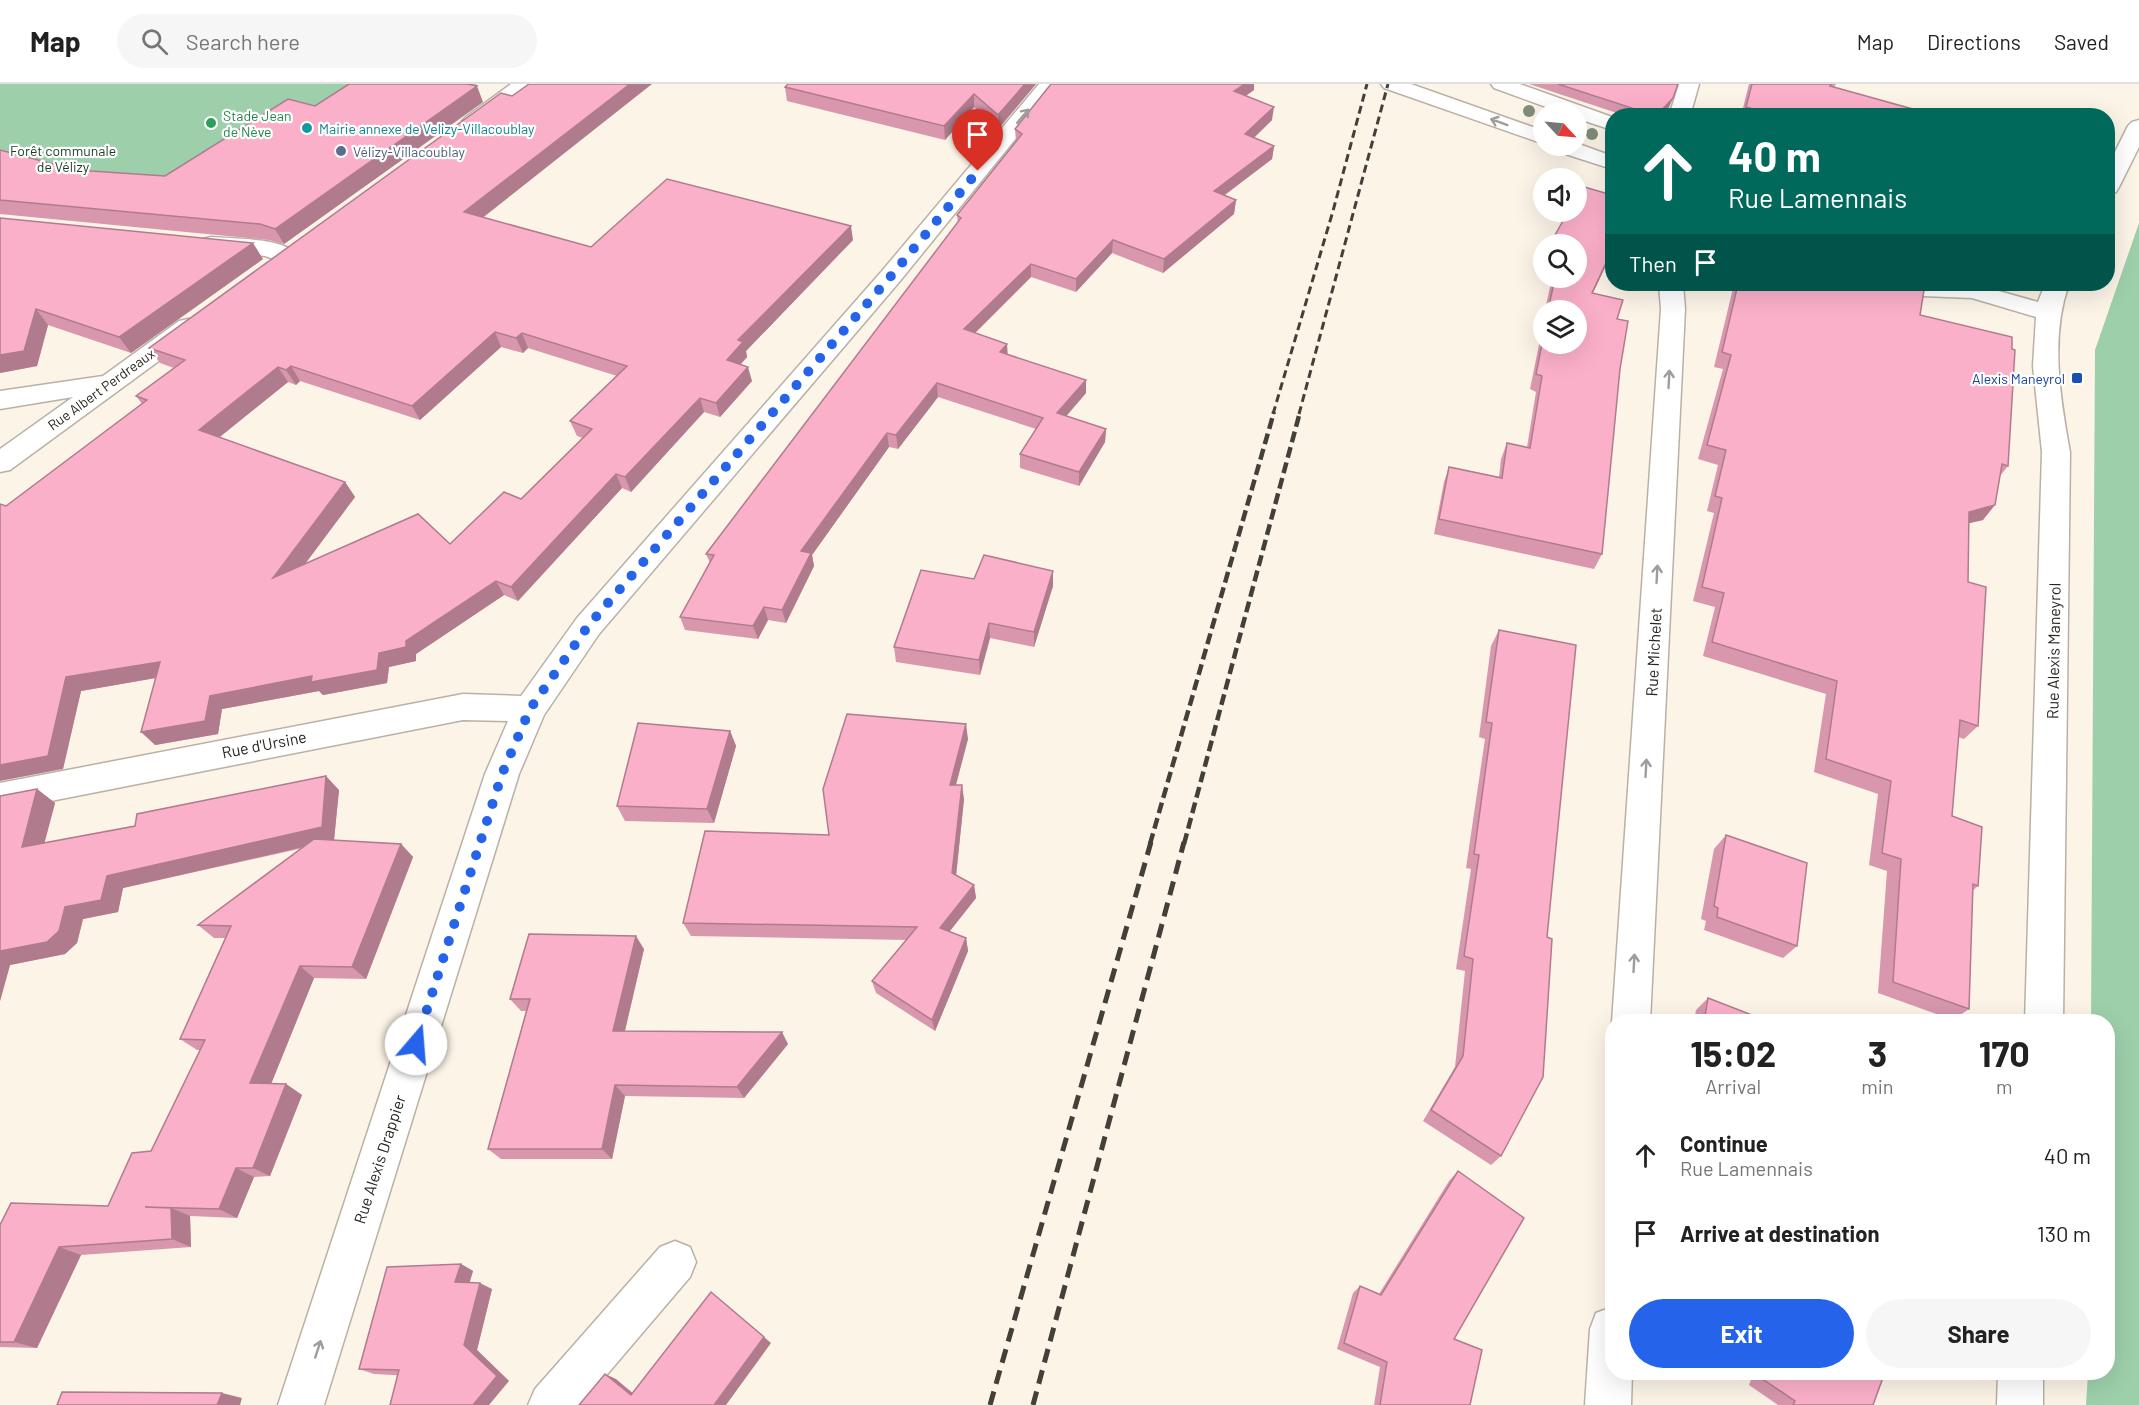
<!DOCTYPE html>
<meta charset="utf-8">
<style>
:root{--surface:#fff;--page:#f6f6f6;--text:#222;--muted:#767676;--line:#e0e0e0;--accent:#2563eb}
body{margin:0;font-family:Barlow,sans-serif;background:var(--page);color:var(--text);height:100vh;display:flex;flex-direction:column;font-size:22px;white-space:nowrap}
*{box-sizing:border-box;margin:0}
p{font-size:20px;color:var(--muted)}
.icon{flex:none;width:33px;height:33px;fill:none;stroke:currentColor;stroke-width:2;stroke-linecap:round;stroke-linejoin:round}
.map{position:relative;flex:1;overflow:hidden}
.side{position:absolute;left:1605px;top:930px;width:510px;height:366px;display:flex;flex-direction:column;background:var(--surface);border-radius:24px;box-shadow:0 6px 24px #0002}
.side>*{flex:none}
.hud{position:absolute;left:1605px;top:24px;width:510px;height:183px;border-radius:24px;box-shadow:0 6px 24px #0002;background:#00695c;color:#fff;overflow:hidden}
.needle{width:39px;rotate:116deg}
.controls{position:absolute;left:1533px;top:18px;display:grid;gap:12px}
.controls a{display:grid;place-items:center;width:54px;height:54px;border-radius:50%;background:var(--surface);box-shadow:0 6px 24px #0002;font-size:30px}
.pin{position:absolute;display:grid;place-items:center;width:51px;height:51px;color:#fff;margin:-62px -26px;border-radius:50% 50% 50% 0;rotate:-45deg;box-shadow:0 0 6px #0007}
.pin .icon{rotate:45deg}
.me{position:absolute;width:66px;margin:-33px;rotate:18deg;stroke-linejoin:round;filter:drop-shadow(0 0 4px #0008)}
.turn{display:flex;align-items:center;gap:21px;height:126px;padding:0 24px;font-size:27px}
.turn .icon{width:78px;height:78px;stroke-width:2.5}
.turn b{display:block;font-size:42px;line-height:51px}
.then{display:flex;align-items:center;height:57px;padding:0 24px;background:#0003;gap:12px;font-size:22px}
.eta{display:flex;justify-content:space-evenly;align-items:center;height:102px;text-align:center}
.eta b{font-size:36px;font-weight:700;line-height:42px}
.button{display:flex;gap:12px;margin-top:auto;padding:12px 24px}
.button a{flex:1;height:69px;border-radius:36px;background:var(--accent);color:#fff;font-size:24px;font-weight:700;line-height:69px;text-align:center}
.button a+a{background:var(--page);color:var(--text)}
ul{padding:0;list-style:none}
li{display:flex;align-items:center;gap:18px;height:78px;padding:0 24px}
li div{flex:1}
li b{display:block;font-size:22px}
li em{font-style:normal}
header{display:flex;align-items:center;gap:36px;box-sizing:border-box;height:84px;padding:0 30px;background:var(--surface);border-bottom:2px solid var(--line)}
header strong{font-size:28px}
nav{display:flex;gap:33px;margin-inline-start:auto;font-size:21px}
.search{width:420px;height:54px;background:var(--page);display:flex;align-items:center;gap:15px;box-sizing:border-box;padding:0 21px;border-radius:33px;color:var(--muted);font-size:22px}
.map>svg:first-child{display:block}
.green{fill:#9dd0aa}
.lines{fill:none;stroke-linecap:round;stroke-linejoin:round}
.minor-casing{stroke:#b9b1a5;stroke-width:3}
.minor{fill:#fff;fill-rule:evenodd}
.rail-far2{stroke:#43403a;stroke-width:3;stroke-dasharray:8 4.5;stroke-linecap:butt}
.rail-far1{stroke:#43403a;stroke-width:4.5;stroke-dasharray:11 5;stroke-linecap:butt}
.rail{stroke:#43403a;stroke-width:5;stroke-dasharray:14 8;stroke-linecap:butt}
.tree{fill:#7f8e7b}
.wall{fill:#d897ad;fill-rule:evenodd}
.shaded-wall{fill:#b07b8d}
.building{fill:#fbb0c9;stroke:#b07b8d;stroke-width:1.5;fill-rule:evenodd}
.oneway{stroke:#9f9d9b}
.route{stroke:#2563eb;stroke-width:10;stroke-dasharray:0 18}
.leisure-dot{fill:#2e9e5b;stroke:#fff;stroke-width:2}
.culture-dot{fill:#0f9aa8;stroke:#fff;stroke-width:2}
.service-dot{fill:#5c6f8a;stroke:#fff;stroke-width:2}
.transit-dot{fill:#1a4fb4;stroke:#fff;stroke-width:2}
.labels{text-anchor:middle;dominant-baseline:central;stroke-width:4.5;stroke-linejoin:round;paint-order:stroke}
.far-leisure-label{font-size:14px;fill:#27864d;stroke:#fff;text-anchor:start}
.far-culture-label{font-size:14px;fill:#0d838f;stroke:#fff;text-anchor:start}
.far-park-label{font-size:14px;fill:#183b23;stroke:#fff}
.far-service-label{font-size:14px;fill:#4e5e75;stroke:#fff;text-anchor:start}
.far-transit-label{font-size:14px;fill:#164399;stroke:#fff;text-anchor:end}
.far-street-label{font-size:14px;fill:#292621;stroke:#fff}
.street-label{font-size:16px;fill:#292621;stroke:#fff}
</style>
<header>
<strong>Map</strong>
<div class="search"><svg class="icon" aria-label="search" viewBox="0 0 24 24"><circle cx="10" cy="10" r="6"/><path d="M15 15l6 6"/></svg>Search here</div>
<nav><a>Map</a><a>Directions</a><a>Saved</a></nav>
</header>
<div class="map">
<svg width="2139" height="1321" viewBox="0 0 2139 1321">
<rect width="100%" height="100%" fill="#fcf4e7"/>
<g class="green">
<path d="M0 0H477L366 77 263 108 0 79Z"/>
<path d="M2139 139V1321H2086L2088 1289 2108 1288V938L2091 937 2095 266Z"/>
</g>
<g class="lines">
<g class="minor-casing">
<g id="minor">
<path d="M511 0H534L480 41 473 43 466 41 462 37 466 33Z"/>
<path d="M1039 0H1060L900 197 599 550 544 631 519 690 324 1321H278L485 690 508 637 463 636 0 727V699L463 610 521 612 577 534 882 187Z"/>
<path d="M1381 0H1411L1544 47V60L1384 4Z"/>
<path d="M1491 0H1520L1612 33V46L1576 34V28H1560L1494 4Z"/>
<path d="M1679 0H1699L1690 32H1669Z"/>
<path d="M2139 36V63L2119 103 2116 108 2108 110V82L2128 42 2132 38Z"/>
<path d="M1576 59 1612 72V85L1556 67 1553 62H1576Z"/>
<path d="M211 153C233 155 285 153 298 172L294 177 286 179 265 172 203 165 199 160 203 155Z"/>
<path d="M1659 200H1683L1685 225 1650 938H1612V939V938L1661 225Z"/>
<path d="M1867 200H1974L2038 218 2045 200H2069C2050 253 2060 313 2070 368L2063 938H2025L2042 368 2033 282 2036 233 1972 214 1897 211 1870 205Z"/>
<path d="M188 235 197 237 201 243 197 249 10 386 0 388V365L73 313 0 325V307L103 292 179 237Z"/>
<path d="M675 1157 690 1163 696 1178 690 1193 581 1321H528L535 1305 660 1163Z"/>
<path d="M1612 1223V1288H1632L1631 1321H1585L1590 1245 1596 1229Z"/>
<path d="M1998 1288H2043V1321H1997Z"/>
</g>
</g>
<use href="#minor" class="minor"/>
<g class="rail-far2">
<path d="M1273 330 1333 127 1367 0"/>
<path d="M1299 330 1388 0"/>
</g>
<g class="rail-far1">
<path d="M1150 760 1274 328"/>
<path d="M1184 760 1300 328"/>
</g>
<g class="rail">
<path d="M990 1321 1151 758"/>
<path d="M1033 1321 1184 758"/>
</g>
</g>
<g class="tree">
<circle cx="1529" cy="27" r="6"/>
<circle cx="1592" cy="50" r="6"/>
</g>
<g class="wall">
<path d="M1036 0 999 44 974 23 945 56 787 17 785 3Z"/>
<path d="M1051 0H1254V6L1246 12 1272 36 1254 54 1274 62 1272 75 1224 111 1236 116 1234 130 1163 189 1112 169 1076 208 1031 193 975 249 1008 270 1086 309 1066 332 1106 345 1105 358 1079 402 1020 384V370L1036 345 938 313 898 365 889 363 812 471 814 482 786 539 768 536 758 555 685 546 680 533 710 479 706 470 958 139 957 131 1016 58 1015 45Z"/>
<path d="M1529 0H1678L1669 23 1661 32H1626Z"/>
<path d="M1749 0H1836L1834 3 1938 32H1741Z"/>
<path d="M483 18 284 160 269 156 0 130V66L57 81 91 87 165 92 315 22Z"/>
<path d="M1612 111V169L1593 209 1617 235 1620 285 1602 470 1594 485 1434 450 1444 398 1449 383 1499 393 1501 375 1507 359 1527 363 1536 308 1530 305 1544 236V260L1576 226H1545L1552 194H1576Z"/>
<path d="M483 133 591 163 853 156 746 267 747 273 741 280 752 297 720 333 704 328 631 408 622 404 518 517 504 511 416 570V577L389 583 387 599 323 611 319 607 222 625 218 650 155 661V594L81 607 63 685 6 422 142 320 136 312 174 284 160 279 149 264ZM501 263 523 269 528 264 617 292 570 337 577 352 583 354 521 415 450 460 305 480 355 413 345 398 219 353 288 298 296 301 300 297 420 336Z"/>
<path d="M0 134 263 175 131 269 48 241 37 282 0 289Z"/>
<path d="M1544 173V187L1539 185Z"/>
<path d="M1734 200H1833L1862 204 1863 200H1925L1920 231 2008 382 2000 392 1983 436 1969 439 1968 498 1978 642 1964 655 1958 653 1952 732 1978 802 1972 807 1969 925 1953 936 1878 909 1887 787 1869 781 1878 710 1814 688 1826 610 1703 572 1715 523 1693 517 1714 429 1707 427 1718 381 1698 375 1723 285 1714 283Z"/>
<path d="M974 495 1053 502 1034 563 990 554 980 591 896 578 894 563Z"/>
<path d="M1499 546 1501 1072 1491 1081 1423 1037 1455 983 1465 887 1456 885 1471 785 1466 784 1485 655 1479 653 1491 562Z"/>
<path d="M730 647 736 662 714 739 625 737 617 722Z"/>
<path d="M968 655 956 701 964 715 956 791 974 801 976 814 949 848 966 854 968 867 935 947 876 909 872 897 907 856 691 852 683 839 829 751Z"/>
<path d="M37 705 55 719 44 759 339 706 334 756 401 760 413 773 366 895 314 894 271 1000H286L302 1011 270 1092 254 1093 237 1134 190 1132 191 1163 81 1171 37 1264 0 1263V1141L108 1122 151 1067 200 966H197L180 955 225 854H214L198 841 303 764 123 804 118 828 83 835 77 859 65 870 10 881 0 917V712Z"/>
<path d="M1726 751 1797 862 1783 874 1704 846 1706 837 1701 835 1714 765Z"/>
<path d="M644 865 625 947 788 960 744 1014 625 1012 612 1075H501L488 1065 526 927H521L510 915Z"/>
<path d="M1708 914 1770 938H1694L1696 926Z"/>
<path d="M1458 1087 1454 1255 1470 1321H1374L1380 1283 1337 1265 1353 1209 1360 1202 1379 1210 1449 1097Z"/>
<path d="M461 1180 473 1187 469 1199 492 1205 477 1266 509 1297 374 1290 359 1285Z"/>
<path d="M1754 1288H1885L1873 1321H1778L1749 1301Z"/>
</g>
<g class="shaded-wall">
<path d="M630 0H652L471 143 464 128Z"/>
<path d="M1025 0H1036L999 44 998 31Z"/>
<path d="M1245 0H1254V6L1233 20 1234 7Z"/>
<path d="M477 2 483 18 284 160 275 145Z"/>
<path d="M974 10V23L945 56 944 42Z"/>
<path d="M1673 14 1669 23 1661 32H1656Z"/>
<path d="M1274 23 1272 36 1244 63 1245 50Z"/>
<path d="M1274 62 1272 75 1213 120 1214 107Z"/>
<path d="M1236 116 1234 130 1163 189 1164 175Z"/>
<path d="M851 142 853 156 746 267 747 273 731 291 727 276 738 256Z"/>
<path d="M1113 156 1112 169 1076 208V195Z"/>
<path d="M253 159 263 175 131 269 119 253Z"/>
<path d="M1612 166V169L1585 224 1592 209Z"/>
<path d="M1031 180V193L965 259 964 245Z"/>
<path d="M36 225 48 241 37 282 0 289V271Z"/>
<path d="M495 248 501 263 420 336 412 322Z"/>
<path d="M522 249 528 264 523 269 516 254Z"/>
<path d="M1007 260 1008 274 1000 268Z"/>
<path d="M291 282 300 297 296 301 286 286Z"/>
<path d="M278 283 288 298 210 361 199 346Z"/>
<path d="M748 283 752 297 720 333 716 319Z"/>
<path d="M1086 296V309L1057 343V329Z"/>
<path d="M937 299 938 313 898 365 896 351Z"/>
<path d="M700 314 704 328 631 408 625 393Z"/>
<path d="M1106 345 1105 358 1079 402V388Z"/>
<path d="M887 349 889 363 812 471 814 482 786 539 782 526 801 467Z"/>
<path d="M616 390 622 404 518 517 511 503Z"/>
<path d="M345 398 355 413 284 508 273 494Z"/>
<path d="M1995 421 1983 436 1957 442 1969 428Z"/>
<path d="M1053 487V502L1034 563V548Z"/>
<path d="M496 497 504 511 416 570V577L389 583 387 599 323 611 319 607 222 625 218 650 155 661 141 648 210 612 406 557Z"/>
<path d="M764 523 768 536 758 555 753 542Z"/>
<path d="M989 539 990 554 980 591 979 576Z"/>
<path d="M160 578 173 591 81 607 63 685 0 697V681L66 593Z"/>
<path d="M966 640 968 655 952 715 950 701Z"/>
<path d="M730 647 736 662 714 739 707 725Z"/>
<path d="M326 692 339 706 334 756 123 804 118 828 83 835 77 859 65 870 10 881 0 917V867L65 823 107 792Z"/>
<path d="M962 701 964 715 955 802 952 789Z"/>
<path d="M37 705 55 719 40 776 22 763Z"/>
<path d="M401 760 413 773 366 895 352 883Z"/>
<path d="M974 801 976 814 942 857 940 844Z"/>
<path d="M636 852 644 865 622 959 613 947Z"/>
<path d="M966 854 968 867 935 947 932 936Z"/>
<path d="M300 882 314 894 267 1010 250 999Z"/>
<path d="M782 948 788 960 744 1014 737 1003Z"/>
<path d="M286 1000 302 1011 270 1092 253 1084Z"/>
<path d="M615 1001 625 1012 612 1075 602 1065Z"/>
<path d="M236 1084 254 1093 237 1134 219 1125Z"/>
<path d="M171 1124 190 1132 191 1163 172 1155Z"/>
<path d="M59 1163 81 1171 37 1264 14 1258Z"/>
<path d="M461 1180 473 1187 468 1204 455 1198Z"/>
<path d="M480 1199 492 1205 477 1266 509 1297 489 1321H473L464 1261Z"/>
<path d="M764 1253 771 1259 726 1321H714Z"/>
<path d="M605 1290 616 1295 641 1316 631 1311Z"/>
<path d="M222 1309 242 1314 240 1321H217Z"/>
</g>
<g class="building">
<path d="M349 0H467L477 2 275 145 260 140 0 116V66L57 81 91 87 165 92 288 15 315 22Z"/>
<path d="M529 0H630L464 128 591 163 667 95 851 142 738 256 743 258 727 276 748 283 716 319 700 314 625 393 616 390 511 503 496 497 406 557V563L379 569 377 586 311 598 312 592 210 612 205 637 141 648 160 578 66 593 48 672 0 681V420L6 422 147 316 136 312 185 276 149 264 501 9 512 12ZM495 248 516 254 522 249 627 282 570 337 592 345 521 415 504 408 450 460 418 430 273 494 345 398 199 346 278 283 286 286 291 282 412 322Z"/>
<path d="M788 0H1025L998 31 974 10 944 42 785 3Z"/>
<path d="M1051 0H1245L1234 7 1274 23 1245 50 1274 62 1214 107 1236 116 1164 175 1113 156 1076 195 1031 180 964 245 1007 260 1000 268 1086 296 1057 329 1106 345 1079 388 1020 370 1043 334 937 299 896 351 887 349 801 467 811 469 782 526 764 523 753 542 680 533 714 471 706 470 961 134 957 131 1022 50 1015 45Z"/>
<path d="M1558 0H1678L1673 14 1656 32Z"/>
<path d="M1752 0H1831L1830 2 1938 32H1780L1746 23Z"/>
<path d="M1581 102 1612 111V166L1592 209 1623 216 1617 235 1628 237 1620 285 1602 470 1439 435 1449 383 1502 394 1507 359 1530 364 1542 292 1536 290 1544 250V260H1576V226H1548L1555 194H1576V160H1550L1568 128H1576V111Z"/>
<path d="M0 134 253 159 119 253 36 225 24 267 0 271Z"/>
<path d="M1738 200H1833L1869 205 1870 200H1925L1920 231 2012 253V265L2015 266 2008 382 2002 380 1995 421 1969 428 1968 498 1986 503 1978 642 1960 636 1952 732 1982 743 1978 802 1973 800 1969 925 1893 898 1901 775 1882 769 1891 697 1826 675 1837 597 1712 558 1724 509 1702 503 1722 414 1715 412 1726 366 1707 361 1731 271 1722 268Z"/>
<path d="M984 471 1053 487 1034 548 989 539 979 576 894 563 921 486 974 495Z"/>
<path d="M1499 546 1576 561 1547 853 1552 855 1543 993 1501 1072 1431 1026 1463 972 1473 875 1464 872 1479 771 1474 770 1492 639 1486 638Z"/>
<path d="M847 630 966 640 950 701H962L952 789 974 801 940 844 966 854 932 936 872 897 917 843 683 839 705 747 829 751 823 705Z"/>
<path d="M638 639 730 647 707 725 617 722Z"/>
<path d="M326 692 322 743 107 792 101 816 65 823 59 847 47 858 0 867V712L37 705 22 763 135 742 137 730Z"/>
<path d="M1726 751 1807 779 1797 862 1717 833 1718 824 1714 822Z"/>
<path d="M314 755 401 760 352 883 300 882 250 999 286 1000 253 1084H236L219 1125 145 1123 171 1124 172 1155 59 1163 14 1258H0V1141L11 1119 108 1122 132 1069 151 1067 205 956 180 955 231 842 198 841Z"/>
<path d="M529 850 636 852 613 947 782 948 737 1003 615 1001 602 1065H488L530 915H510Z"/>
<path d="M1708 914 1770 938H1704Z"/>
<path d="M1458 1087 1524 1134 1454 1255 1482 1266 1470 1321H1380L1387 1278 1344 1259 1360 1202 1381 1211Z"/>
<path d="M461 1180 455 1198 480 1199 464 1261 497 1292 473 1321H390L399 1286 359 1285 387 1183Z"/>
<path d="M711 1208 764 1253 714 1321H579L605 1290 631 1311Z"/>
<path d="M1767 1288H1885L1873 1321H1793L1795 1317 1764 1296Z"/>
<path d="M62 1308 222 1309 217 1321H57Z"/>
</g>
<defs><path id="oneway-shaft" d="M-6 0H5M1.5-3L5.5 0L1.5 3" fill="none" stroke-width="1.6" stroke-linecap="round" stroke-linejoin="round" transform="scale(1.5)"/></defs>
<g class="oneway">
<use href="#oneway-shaft" transform="translate(1023 32) rotate(-50)"/>
<use href="#oneway-shaft" transform="translate(1499 38) rotate(-160)"/>
<use href="#oneway-shaft" transform="translate(1669 295) rotate(-87)"/>
<use href="#oneway-shaft" transform="translate(1657 490) rotate(-87)"/>
<use href="#oneway-shaft" transform="translate(1646 684) rotate(-87)"/>
<use href="#oneway-shaft" transform="translate(1634 879) rotate(-87)"/>
<use href="#oneway-shaft" transform="translate(318 1265) rotate(-72)"/>
</g>
<g class="lines">
<path class="route" d="M416 960 502 690 530 625 588 542 891 192 978 87"/>
</g>
<circle class="leisure-dot" cx="211" cy="39" r="6"/>
<circle class="culture-dot" cx="307" cy="44" r="6"/>
<circle class="service-dot" cx="341" cy="67" r="6"/>
<rect class="transit-dot" x="2071" y="288" width="12" height="12" rx="3"/>
<g class="labels">
<g class="far-leisure-label">
<text x="223" y="31">Stade Jean<tspan x="223" dy="16">de Nève</tspan></text>
</g>
<g class="far-culture-label">
<text x="319" y="44">Mairie annexe de Velizy-Villacoublay</text>
</g>
<g class="far-park-label">
<text x="63" y="66">Forêt communale<tspan x="63" dy="16">de Vélizy</tspan></text>
</g>
<g class="far-service-label">
<text x="353" y="67">Vélizy-Villacoublay</text>
</g>
<g class="far-transit-label">
<text x="2065" y="294">Alexis Maneyrol</text>
</g>
<g class="far-street-label">
<text transform="translate(101 305) rotate(-36)">Rue Albert Perdreaux</text>
</g>
<g class="street-label">
<text transform="translate(2053 567) rotate(-89)">Rue Alexis Maneyrol</text>
<text transform="translate(1653 568) rotate(-87)">Rue Michelet</text>
<text transform="translate(264 660) rotate(-11)">Rue d'Ursine</text>
<text transform="translate(379 1075) rotate(-72)">Rue Alexis Drappier</text>
</g>
</g>
</svg>
<div class="controls">
<a><svg class="needle" viewBox="-14 -14 28 28"><path d="M0-13l5 13h-10z" fill="#e53935"/><path d="M0 13l5-13h-10z" fill="#767676"/></svg></a>
<a><svg class="icon" aria-label="sound" viewBox="0 0 24 24"><path d="M4 9h4l5-4v14l-5-4H4zM17 9q2 3 0 6"/></svg></a>
<a><svg class="icon" aria-label="search" viewBox="0 0 24 24"><circle cx="10" cy="10" r="6"/><path d="M15 15l6 6"/></svg></a>
<a><svg class="icon" aria-label="layers" viewBox="0 0 24 24"><path d="M12 4l9 5-9 5-9-5zM3 14l9 5 9-5"/></svg></a>
</div>
<div class="pin" style="left:978px;top:87px;background:#d93025"><svg class="icon" aria-label="arrive" viewBox="0 0 24 24"><path d="M6 21V4h12l-3 4 3 4H6"/></svg></div>
<svg class="me" style="left:416px;top:960px" viewBox="-20 -20 40 40"><circle r="19" fill="#fff"/><path d="M0-13L10 11 0 6-10 11z" fill="#2563eb"/></svg>
<div class="hud">
<div class="turn"><svg class="icon" aria-label="ahead" viewBox="0 0 24 24"><path d="M12 20V5M6 11l6-6 6 6"/></svg><div><b>40 m</b>Rue Lamennais</div></div>
<div class="then">Then<svg class="icon" aria-label="arrive" viewBox="0 0 24 24"><path d="M6 21V4h12l-3 4 3 4H6"/></svg></div>
</div>
<section class="side">
<div class="eta">
<div><b>15:02</b><p>Arrival</p></div>
<div><b>3</b><p>min</p></div>
<div><b>170</b><p>m</p></div>
</div>
<ul>
<li><svg class="icon" aria-label="ahead" viewBox="0 0 24 24"><path d="M12 20V5M6 11l6-6 6 6"/></svg><div><b>Continue</b><p>Rue Lamennais</p></div><em>40 m</em></li>
<li><svg class="icon" aria-label="arrive" viewBox="0 0 24 24"><path d="M6 21V4h12l-3 4 3 4H6"/></svg><div><b>Arrive at destination</b></div><em>130 m</em></li>
</ul>
<div class="button"><a>Exit</a><a>Share</a></div>
</section>
</div>
